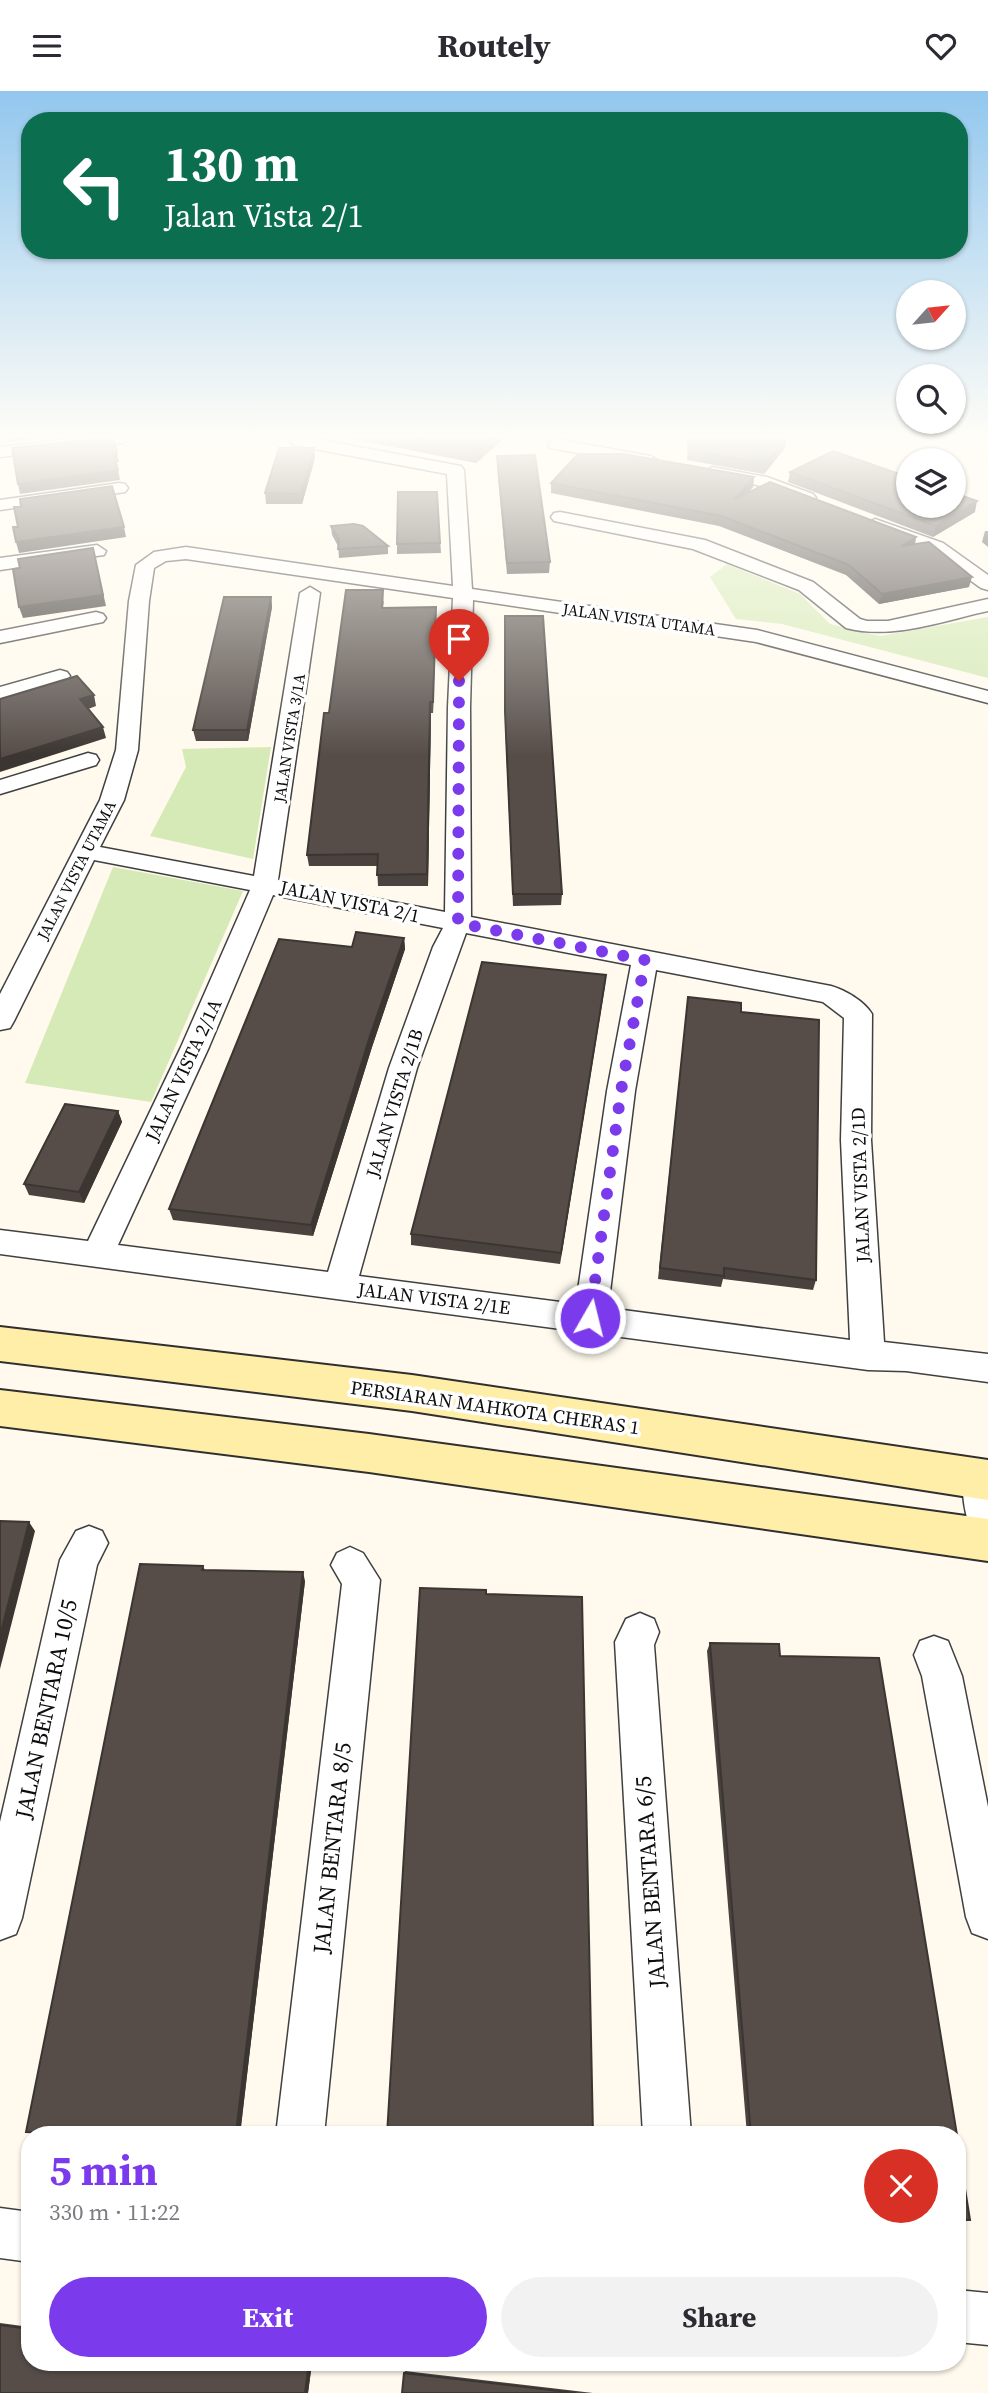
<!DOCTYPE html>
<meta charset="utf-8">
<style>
:root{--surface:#fff;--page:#f2f2f3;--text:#2b2b33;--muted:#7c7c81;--accent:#7c3aed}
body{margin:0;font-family:"Source Serif 4",serif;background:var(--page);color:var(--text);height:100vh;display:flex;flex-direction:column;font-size:26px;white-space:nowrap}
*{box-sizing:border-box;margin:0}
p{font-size:23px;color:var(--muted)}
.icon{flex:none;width:38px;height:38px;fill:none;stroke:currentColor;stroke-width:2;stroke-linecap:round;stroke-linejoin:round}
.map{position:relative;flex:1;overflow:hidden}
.panel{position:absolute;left:21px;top:2035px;width:945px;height:245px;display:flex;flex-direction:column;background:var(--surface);border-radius:28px;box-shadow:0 2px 5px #0004}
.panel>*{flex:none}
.hud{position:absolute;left:21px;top:21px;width:947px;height:147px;border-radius:28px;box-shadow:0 2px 5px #0004;background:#0b6e4f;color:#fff;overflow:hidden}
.needle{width:46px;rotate:63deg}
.buttons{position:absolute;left:896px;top:189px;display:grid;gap:14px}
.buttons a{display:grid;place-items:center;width:70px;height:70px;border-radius:50%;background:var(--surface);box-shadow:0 2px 5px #0004;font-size:35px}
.pin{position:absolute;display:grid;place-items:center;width:60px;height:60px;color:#fff;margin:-72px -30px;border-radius:50% 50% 50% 0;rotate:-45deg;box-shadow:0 0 7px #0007}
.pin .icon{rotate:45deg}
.me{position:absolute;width:77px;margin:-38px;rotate:8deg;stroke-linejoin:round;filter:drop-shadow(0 0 5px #0008)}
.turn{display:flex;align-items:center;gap:24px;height:147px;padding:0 28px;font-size:32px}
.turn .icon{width:91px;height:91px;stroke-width:2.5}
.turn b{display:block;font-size:49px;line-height:60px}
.round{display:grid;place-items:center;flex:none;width:74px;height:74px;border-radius:37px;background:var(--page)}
.summary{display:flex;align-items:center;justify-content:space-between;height:119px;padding:0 28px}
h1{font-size:42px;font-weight:700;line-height:52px;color:var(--accent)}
.action{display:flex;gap:14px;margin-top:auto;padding:14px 28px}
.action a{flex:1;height:80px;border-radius:42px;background:var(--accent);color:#fff;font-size:28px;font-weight:700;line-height:80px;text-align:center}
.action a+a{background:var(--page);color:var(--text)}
header{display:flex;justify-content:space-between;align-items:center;height:91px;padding:0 28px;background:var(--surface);font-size:32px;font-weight:700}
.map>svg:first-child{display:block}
.green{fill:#d6eab7}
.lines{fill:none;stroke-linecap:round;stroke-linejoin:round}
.minor-casing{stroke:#404040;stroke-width:3}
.secondary-casing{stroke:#2f2f2f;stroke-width:4}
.minor{fill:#fff;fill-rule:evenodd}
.secondary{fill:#ffeea8;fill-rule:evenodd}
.wall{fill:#4a423f}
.shaded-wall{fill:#3c3633}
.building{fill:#564d49;stroke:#3c3633;stroke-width:2}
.route{stroke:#7c3aed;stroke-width:12;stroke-dasharray:0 21.6}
.labels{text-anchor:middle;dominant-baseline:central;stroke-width:7;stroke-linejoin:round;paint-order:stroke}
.far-street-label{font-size:16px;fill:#0d0d0d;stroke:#fff}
.street-label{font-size:19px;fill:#0d0d0d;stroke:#fff}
.near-street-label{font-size:23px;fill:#0d0d0d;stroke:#fff}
</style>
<header><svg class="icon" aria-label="menu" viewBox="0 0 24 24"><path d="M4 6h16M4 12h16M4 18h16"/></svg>Routely<svg class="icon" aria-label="heart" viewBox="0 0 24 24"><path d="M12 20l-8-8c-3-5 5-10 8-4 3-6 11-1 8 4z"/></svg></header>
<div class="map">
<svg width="988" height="2302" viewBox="0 0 988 2302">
<rect width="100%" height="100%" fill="#fffaed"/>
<g class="green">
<path d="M727 473 800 503 830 533 880 545 988 526V587L782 533 736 528 710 486Z"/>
<path d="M271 656 253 768 150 745 186 676 182 658Z"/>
<path d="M113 776 243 800 151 1011 25 992Z"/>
</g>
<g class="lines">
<g class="minor-casing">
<g id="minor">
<path d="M116 343H128L132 347 124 352 0 366V356Z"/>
<path d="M286 343H302L305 346 461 375 464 379 472 498 757 539 988 600V612L756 551 473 509 470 616 471 826 831 895C845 899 864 910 872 923L871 1049 884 1251 988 1263V1291L906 1280 868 1279 0 1163V1139L88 1150 181 956 250 799 94 769 14 930 10 937 0 939V903L100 709 116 659 129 510 136 474 154 461 186 456 453 495 447 383 299 355 293 354ZM186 468 453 507 448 616 445 821 278 789 320 502 310 496 300 502 254 785 100 756 124 709 138 659 149 510 154 477 166 470ZM273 804 443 837 433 856 389 977 328 1181 118 1154 209 956ZM466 842 631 874 607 1000 576 1213 359 1185 417 977ZM656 879 823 911 844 927 841 1049 850 1249 608 1217 635 1000Z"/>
<path d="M556 348 651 365 659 370 651 375 550 357 548 353Z"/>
<path d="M712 376 767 386 813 403 816 407 807 412 757 394 706 385 703 381Z"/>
<path d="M119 392 125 393 128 397 125 401 0 419V409Z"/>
<path d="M560 421 705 449 813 491 860 528 867 530H888L988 508V520C942 530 893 549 846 537L799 499 693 458 554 430 551 426 554 422Z"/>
<path d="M875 428 943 452 988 484V499L981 497 929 460 869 437 866 433Z"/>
<path d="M97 454 106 460 104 464 0 479V467Z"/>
<path d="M96 521 103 523 106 527 103 531 0 552V540Z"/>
<path d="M60 579 67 581 70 585 67 589 0 609V596Z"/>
<path d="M88 662 96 664 99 669 96 674 0 703V689Z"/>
<path d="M980 1372 988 1375V1455L975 1450C966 1430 958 1397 967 1377Z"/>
<path d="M89 1435 102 1440 108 1452 97 1474 22 1827 16 1843 0 1849V1731L60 1469 76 1440Z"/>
<path d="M350 1456 363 1462 380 1489 324 2044H276L342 1493 331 1474 337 1462Z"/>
<path d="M640 1522 654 1528 659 1541 654 1554 691 2044H643L615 1551 626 1528Z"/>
<path d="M934 1545 948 1550 962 1585 988 1716V1848L972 1842 966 1826 922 1585 914 1564 920 1550Z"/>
<path d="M0 2117 30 2121V2171L0 2167Z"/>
<path d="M957 2199 988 2202V2254L957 2251Z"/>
</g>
</g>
<g class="secondary-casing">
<g id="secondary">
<path d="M0 1236 412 1284 988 1369V1409L412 1320 0 1270Z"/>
<path d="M0 1299 369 1343 988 1428V1470L369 1381 0 1335Z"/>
</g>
</g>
<use href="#minor" class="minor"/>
<use href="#secondary" class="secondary"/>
</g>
<g class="wall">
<path d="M332 343H509L476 372 332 344Z"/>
<path d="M689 343 787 347 785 357 764 383 687 369Z"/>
<path d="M314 357 315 367 302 413H266L265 402Z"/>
<path d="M497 365 550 471 549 482 507 483 497 375Z"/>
<path d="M790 381 975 421 933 446 788 391Z"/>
<path d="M754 386 753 396 748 401 916 446 915 453 969 496 879 513 846 484 719 435 551 402V392Z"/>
<path d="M437 401 441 462 397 463V453Z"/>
<path d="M331 435 388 455V463L339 467 338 455 332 444Z"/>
<path d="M985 440H988V456L982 451Z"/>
<path d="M271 506 272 516 248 650H196L193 639Z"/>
<path d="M384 509 383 517 436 527 433 622H431L428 795H378L377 775H309L307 764 329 622Z"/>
<path d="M505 525 562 803 561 814 513 815 505 632Z"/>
<path d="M404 847 405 858 372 956 313 1145 173 1129 169 1118 352 856Z"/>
<path d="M606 884 560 1173 411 1154V1143Z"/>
<path d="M688 906 741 921 816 1189 813 1199 723 1188 721 1196 658 1188Z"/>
<path d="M118 1020 122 1031 84 1112 29 1104 24 1093Z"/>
<path d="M203 1475 205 1479 305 1490 240 2044 114 2040 113 2044H65L33 2043 26 2041Z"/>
<path d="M710 1552 780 1565 957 2044H747L707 1560Z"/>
<path d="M0 2232 30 2236V2272H312L308 2302H0Z"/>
<path d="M405 2280 593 2302H402L404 2282Z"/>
</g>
<g class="shaded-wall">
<path d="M7 343H76L9 351Z"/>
<path d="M492 343H509L476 372V357Z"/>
<path d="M787 347 785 357 764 383 765 373Z"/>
<path d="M314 357 315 367 302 413 301 403Z"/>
<path d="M113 361H117L119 371H115Z"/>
<path d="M118 379 120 389 20 403 18 393Z"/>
<path d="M754 386 753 396 734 418 735 408Z"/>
<path d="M977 410 975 421 933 446 936 435Z"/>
<path d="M124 436 126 446 19 462 16 451Z"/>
<path d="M916 446 914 457 902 455Z"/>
<path d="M93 457 106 515 23 527 19 516Z"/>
<path d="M972 486 969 496 879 513 882 503Z"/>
<path d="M271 506 272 516 248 650 247 639Z"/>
<path d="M436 516V527L433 622V611Z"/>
<path d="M94 604 96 615 83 620 80 608Z"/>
<path d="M430 611 431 622 428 795 427 783Z"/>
<path d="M103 636 106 647 0 681V668Z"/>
<path d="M404 847 405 858 372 956 313 1145 311 1134 370 945Z"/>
<path d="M606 884 605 895 560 1173 561 1162Z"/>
<path d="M118 1020 122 1031 84 1112 79 1101Z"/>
<path d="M29 1431 35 1440 0 1578V1545Z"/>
<path d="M303 1481 305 1490 240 2044 236 2042Z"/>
<path d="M108 2038 114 2040 113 2044H107Z"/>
<path d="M309 2272H312L308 2302H305Z"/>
</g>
<g class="building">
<path d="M400 343H492L476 357Z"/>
<path d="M689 343H763L787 347 765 373 688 359Z"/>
<path d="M113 346 117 361H113L118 379 18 393 12 357Z"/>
<path d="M279 357H314L301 403 265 402Z"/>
<path d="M833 360 908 386V415H954V402L977 410 936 435 790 381Z"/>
<path d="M578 363H624L754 386 735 408 770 391 916 446 902 455 929 451 972 486 882 503 849 474 721 425 551 392Z"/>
<path d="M535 364 550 471 507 472 497 365Z"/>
<path d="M112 395 124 436 16 451 13 436H18L14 416H21L20 408Z"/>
<path d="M398 401H437L440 452 397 453Z"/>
<path d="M354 433 363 435 388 455 338 458 339 449 331 435Z"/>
<path d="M93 457 103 504 19 516 13 478 20 477 18 468Z"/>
<path d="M346 499H383L382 517 436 516 433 611H430L427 783 377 784 378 763 307 764 324 622H329Z"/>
<path d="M224 506H271L247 639H193Z"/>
<path d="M505 525H543L562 803H513L505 621Z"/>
<path d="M77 585 94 604 80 608 103 636 0 668V608Z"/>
<path d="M356 841 404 847 370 945 311 1134 169 1118 279 848 352 856Z"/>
<path d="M482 871 606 884 561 1162 411 1143Z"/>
<path d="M688 906 741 912V921L819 929 816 1189 724 1177V1185L660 1177Z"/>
<path d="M65 1013 118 1020 79 1101 24 1093Z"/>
<path d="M0 1430 29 1431 0 1545Z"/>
<path d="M140 1473 203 1475 202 1479 303 1481 236 2042 108 2038 107 2044 26 2041Z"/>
<path d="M420 1497 486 1499V1503L582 1506 593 2044H387Z"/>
<path d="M710 1552 779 1553 780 1565 879 1567 957 2044H751Z"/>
<path d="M957 2048 970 2129H957Z"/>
<path d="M0 2234 30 2238V2272H309L305 2302H0Z"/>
<path d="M404 2282 576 2302H402Z"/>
</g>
<linearGradient id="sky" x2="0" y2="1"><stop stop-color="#92c7ee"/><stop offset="0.52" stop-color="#fffdf7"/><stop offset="1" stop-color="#fffdf7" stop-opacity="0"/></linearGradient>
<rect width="988" height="665" fill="url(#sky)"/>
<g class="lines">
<path class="route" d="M459 590 458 832 645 869 621 1000 590 1227"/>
</g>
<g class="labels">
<g class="far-street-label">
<text transform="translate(639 528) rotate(8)">JALAN VISTA UTAMA</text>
<text transform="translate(289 647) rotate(-81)">JALAN VISTA 3/1A</text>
<text transform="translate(76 779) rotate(-63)">JALAN VISTA UTAMA</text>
</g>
<g class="street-label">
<text transform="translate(350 810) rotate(12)">JALAN VISTA 2/1</text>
<text transform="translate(183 979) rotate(-65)">JALAN VISTA 2/1A</text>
<text transform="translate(394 1012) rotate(-73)">JALAN VISTA 2/1B</text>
<text transform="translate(860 1094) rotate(-92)">JALAN VISTA 2/1D</text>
<text transform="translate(434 1207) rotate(7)">JALAN VISTA 2/1E</text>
<text transform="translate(495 1316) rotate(8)">PERSIARAN MAHKOTA CHERAS 1</text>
</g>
<g class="near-street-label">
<text transform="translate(46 1618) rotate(-78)">JALAN BENTARA 10/5</text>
<text transform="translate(332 1757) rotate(-84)">JALAN BENTARA 8/5</text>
<text transform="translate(650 1791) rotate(-94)">JALAN BENTARA 6/5</text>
</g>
</g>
</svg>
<div class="buttons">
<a><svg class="needle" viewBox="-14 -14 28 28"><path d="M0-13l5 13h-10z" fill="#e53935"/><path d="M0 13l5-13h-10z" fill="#7c7c81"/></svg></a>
<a><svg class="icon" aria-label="search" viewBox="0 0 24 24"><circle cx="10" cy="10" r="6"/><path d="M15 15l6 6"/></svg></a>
<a><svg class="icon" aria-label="layers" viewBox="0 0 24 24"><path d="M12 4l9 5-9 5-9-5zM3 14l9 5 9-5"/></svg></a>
</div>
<div class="pin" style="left:459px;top:590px;background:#d93025"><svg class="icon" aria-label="arrive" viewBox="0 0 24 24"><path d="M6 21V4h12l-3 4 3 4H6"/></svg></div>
<svg class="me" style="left:590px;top:1227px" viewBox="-20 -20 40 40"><circle r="17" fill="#7c3aed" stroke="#fff" stroke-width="3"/><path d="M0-11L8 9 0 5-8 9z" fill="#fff"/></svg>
<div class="hud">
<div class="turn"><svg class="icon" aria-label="left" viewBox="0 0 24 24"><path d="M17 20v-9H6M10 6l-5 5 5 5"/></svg><div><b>130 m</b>Jalan Vista 2/1</div></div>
</div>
<section class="panel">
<div class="summary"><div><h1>5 min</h1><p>330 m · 11:22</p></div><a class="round" style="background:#d93025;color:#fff"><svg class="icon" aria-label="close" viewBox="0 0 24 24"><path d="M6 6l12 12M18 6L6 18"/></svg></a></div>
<div class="action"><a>Exit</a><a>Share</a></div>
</section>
</div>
